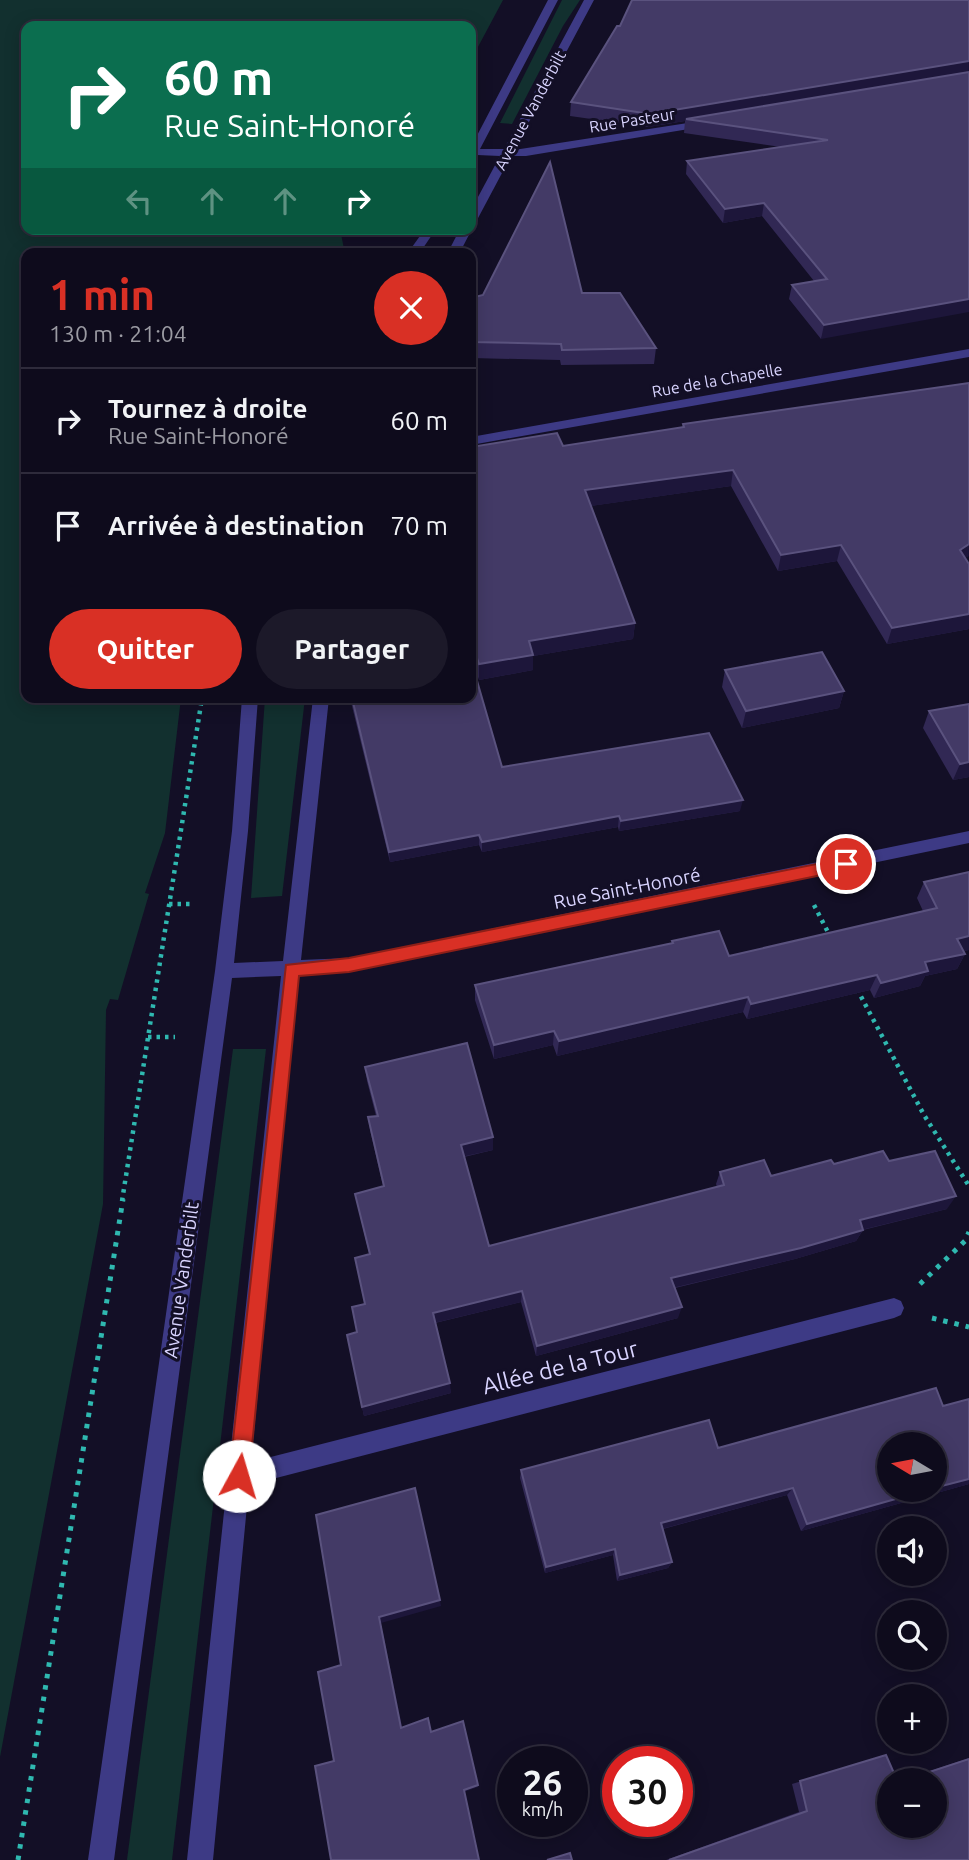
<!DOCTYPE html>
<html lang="fr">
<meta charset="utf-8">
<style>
:root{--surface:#0e0b1c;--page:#1c1929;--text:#f1f3f6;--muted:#9b9ba3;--line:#2e2b3b;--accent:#d93025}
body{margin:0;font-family:Ubuntu,sans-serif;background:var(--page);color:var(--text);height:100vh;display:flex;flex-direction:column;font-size:26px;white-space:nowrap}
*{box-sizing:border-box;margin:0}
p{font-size:23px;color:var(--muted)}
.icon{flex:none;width:38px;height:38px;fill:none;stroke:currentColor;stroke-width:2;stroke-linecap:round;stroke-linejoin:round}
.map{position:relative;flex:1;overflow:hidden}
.side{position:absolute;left:21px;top:248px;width:455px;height:455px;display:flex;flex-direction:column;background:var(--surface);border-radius:14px;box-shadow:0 4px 18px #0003,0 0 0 2px var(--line)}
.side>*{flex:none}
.guide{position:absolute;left:21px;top:21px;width:455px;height:214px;border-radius:14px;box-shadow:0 4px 18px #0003,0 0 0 2px var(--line);background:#0b6e4f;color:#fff;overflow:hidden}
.needle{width:46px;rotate:280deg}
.controls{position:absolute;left:877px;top:1432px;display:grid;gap:14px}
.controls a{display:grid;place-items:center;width:70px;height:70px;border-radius:50%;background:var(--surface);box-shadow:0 4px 18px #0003,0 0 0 2px var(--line);font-size:35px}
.speed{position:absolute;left:497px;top:1746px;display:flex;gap:14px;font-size:35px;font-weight:700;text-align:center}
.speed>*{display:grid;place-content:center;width:91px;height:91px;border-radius:50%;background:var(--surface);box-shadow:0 4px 18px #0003,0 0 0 2px var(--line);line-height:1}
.speed small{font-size:18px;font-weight:400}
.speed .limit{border:10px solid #d22;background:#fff;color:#111}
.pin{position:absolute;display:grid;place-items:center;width:60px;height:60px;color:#fff;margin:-30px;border:4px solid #fff;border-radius:50%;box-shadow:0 2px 7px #0007}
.me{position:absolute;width:77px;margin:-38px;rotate:6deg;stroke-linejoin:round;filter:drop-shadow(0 0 5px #0008)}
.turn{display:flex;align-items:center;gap:24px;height:147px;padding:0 28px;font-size:32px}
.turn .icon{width:91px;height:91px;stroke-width:2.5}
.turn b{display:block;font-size:49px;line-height:60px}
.lanes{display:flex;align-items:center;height:66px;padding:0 28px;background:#0003;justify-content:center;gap:35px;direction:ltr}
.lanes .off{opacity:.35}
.round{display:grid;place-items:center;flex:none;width:74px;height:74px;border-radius:37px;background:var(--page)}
.summary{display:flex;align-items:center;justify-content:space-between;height:119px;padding:0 28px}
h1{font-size:42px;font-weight:600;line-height:52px;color:var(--accent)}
.primary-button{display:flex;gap:14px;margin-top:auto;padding:14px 28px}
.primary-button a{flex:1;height:80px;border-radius:42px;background:var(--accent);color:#fff;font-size:28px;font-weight:600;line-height:80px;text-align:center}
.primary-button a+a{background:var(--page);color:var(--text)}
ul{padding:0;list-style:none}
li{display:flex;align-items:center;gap:21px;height:105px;padding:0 28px;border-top:2px solid var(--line)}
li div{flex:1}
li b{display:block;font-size:26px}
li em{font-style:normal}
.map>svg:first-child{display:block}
.green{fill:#12302f}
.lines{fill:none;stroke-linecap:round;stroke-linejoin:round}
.path-far1{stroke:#2fb8b0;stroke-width:4.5;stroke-dasharray:3.5 5;stroke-linecap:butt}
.path{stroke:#2fb8b0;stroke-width:5;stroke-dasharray:4.5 7;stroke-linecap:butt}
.minor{fill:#3d3a85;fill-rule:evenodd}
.wall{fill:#312854}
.shaded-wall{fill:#1d163a}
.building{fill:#433a66;stroke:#5a527e;stroke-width:2}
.route{fill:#d93025;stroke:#8d1f18;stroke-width:2}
.labels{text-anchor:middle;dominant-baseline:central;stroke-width:6;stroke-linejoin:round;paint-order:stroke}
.far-street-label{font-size:16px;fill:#d9d4ff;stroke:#130f26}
.street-label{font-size:19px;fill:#d9d4ff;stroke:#130f26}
.near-street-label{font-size:23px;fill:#d9d4ff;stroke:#130f26}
</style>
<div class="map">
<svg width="969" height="1860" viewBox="0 0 969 1860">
<rect width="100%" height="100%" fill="#130f26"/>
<g class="green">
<path d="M0 0H503L471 60V26H26V229H340L345 254H26V698H181L165 833 145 893 149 894 118 1000 110 999 106 1010 103 1204 0 1757Z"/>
<path d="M562 0H580L563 26 512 124 500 123Z"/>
<path d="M265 698H305L282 896 251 898Z"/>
<path d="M233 1049H266L172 1860H127Z"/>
</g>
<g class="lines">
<g class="path-far1">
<path d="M169 904H193"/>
<path d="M814 905 831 938"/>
<path d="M857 989 924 1115 969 1186"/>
<path d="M148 1037H175"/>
<path d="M122 1201 202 698"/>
</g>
<g class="path">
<path d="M920 1284 965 1241 969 1232"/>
<path d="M932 1318 969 1327"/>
<path d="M18 1860 123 1199"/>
</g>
<g class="minor">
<path d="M548 0H558L480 149H504L584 0H594L514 150 707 120 712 123 707 126 526 156H511L477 220 471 223V210L500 156 477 155 471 160V147Z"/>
<path d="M471 228 472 229 459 254H447L460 229Z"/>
<path d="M425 229H436L419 254H407Z"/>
<path d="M969 349V357L471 445V437Z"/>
<path d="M242 698H258L248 831 234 963 283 961 313 698H329L301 960 349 958 969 831V843L349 972 299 975 251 1462 894 1298 901 1301 904 1308 901 1315 894 1318 249 1485 213 1860H187L281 976 232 978 114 1860H88L215 971 232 831Z"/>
</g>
</g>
<g class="wall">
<path d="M969 0 821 339 789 299 792 285 814 281 762 216 723 223 686 174 687 161 781 147 684 133 685 121 648 127 570 116 571 102 620 26Z"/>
<path d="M582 293 656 348 654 364 561 365 560 360 471 358V298Z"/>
<path d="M683 424 965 558 969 564V629L887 644 837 561 778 571 731 486 590 506 635 623 633 639 533 656V670L479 680 471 655V447L563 446 682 428Z"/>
<path d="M725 670 844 691 839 708 742 728 722 687Z"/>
<path d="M350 698H471L502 767 740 811 619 831 618 827 482 852 479 845 390 862Z"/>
<path d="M969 704V777L953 780 923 728 929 711Z"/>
<path d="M969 872V950L963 951 965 954 957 969 925 976 920 986 874 998 870 990 747 1019 743 1012 557 1056 553 1045 494 1059 475 1000V985L671 944 672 941 729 956 923 911 917 898 924 882Z"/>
<path d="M365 1067 493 1137V1150L464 1157 489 1246 717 1187 716 1184 720 1172 771 1176 834 1164 889 1161 947 1209 863 1230 856 1241 795 1259 675 1288 678 1318 536 1356 521 1302 435 1323 451 1393 364 1416 362 1407 357 1332 365 1304 369 1254 355 1194 383 1186 370 1130 368 1117 376 1116 367 1081Z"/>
<path d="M969 1399V1484L801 1531 787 1495 663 1529 672 1562 668 1568 617 1581 613 1555 545 1573 520 1478 521 1470 718 1448 943 1406Z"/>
<path d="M886 1755 889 1825 934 1780H903L969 1758V1860H666L799 1812 792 1784Z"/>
</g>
<g class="shaded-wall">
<path d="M969 61V72L686 119 685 121 648 127 650 114Z"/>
<path d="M764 203 762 216 723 223 725 209Z"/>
<path d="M969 299V312L821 339 824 325Z"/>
<path d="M733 470 731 486 584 507 585 490Z"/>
<path d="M969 544V556L954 566 960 550Z"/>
<path d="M841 545 837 561 778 571 781 555Z"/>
<path d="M969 614V629L887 644 892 628Z"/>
<path d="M635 623 633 639 533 656V670L479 680V664L529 641Z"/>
<path d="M844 691 839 708 742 728 746 711Z"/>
<path d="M969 762V777L953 780 960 764Z"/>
<path d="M743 800 740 811 619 831 621 821Z"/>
<path d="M619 816 618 827 482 852V842Z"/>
<path d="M479 835V845L390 862 389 852Z"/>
<path d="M969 936V950L949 954 957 939Z"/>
<path d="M965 954 957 969 925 976 920 986 874 998 881 983 925 962Z"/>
<path d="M877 975 870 990 747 1019 751 1004Z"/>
<path d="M748 997 743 1012 557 1056 559 1041Z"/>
<path d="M554 1031 553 1045 494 1059V1045Z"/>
<path d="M493 1137V1150L461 1157V1145Z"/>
<path d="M956 1196 947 1209 853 1232 860 1220Z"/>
<path d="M863 1230 856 1241 795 1259 668 1289 671 1278Z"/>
<path d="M522 1291 521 1302 434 1323 433 1313Z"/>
<path d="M682 1307 678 1318 536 1356 537 1346Z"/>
<path d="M450 1383 451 1393 364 1416 362 1407Z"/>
<path d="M969 1479V1484L801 1531 807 1524 931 1489H934V1488Z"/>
<path d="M793 1488 787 1495 658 1530 661 1523Z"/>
<path d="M615 1549 613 1555 545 1573 546 1567Z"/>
<path d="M672 1562 668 1568 617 1581 620 1575Z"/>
<path d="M440 1600 441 1606 381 1623 403 1731 401 1728 379 1617Z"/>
<path d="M478 1785V1787L464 1792V1790Z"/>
</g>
<g class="building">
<path d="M632 0H969V61L650 114 571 102 617 26H620Z"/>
<path d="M969 72V299L824 325 792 285 827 279 764 203 725 209 687 161 828 140 686 119Z"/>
<path d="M550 162 582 293H620L656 348 562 350 561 344 471 342V298L483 295Z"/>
<path d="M969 383V544L960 550 969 564V614L892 628 841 545 781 555 733 470 585 490 635 623 529 641 533 655 479 664 471 640V447L557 433 563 446 684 427 683 424Z"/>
<path d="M822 652 844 691 746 711 725 670Z"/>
<path d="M471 667H473L502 767 709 733 743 800 621 821 619 816 482 842 479 835 389 852 352 698H471Z"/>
<path d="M969 704V762L960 764 929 711Z"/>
<path d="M969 872V936L957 939 965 954 925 962 928 971 881 983 877 975 751 1004 748 997 559 1041 554 1031 494 1045 475 985 673 943 672 941 719 931 729 956 937 908 924 882Z"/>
<path d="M467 1043 493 1137 461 1145 489 1246 724 1185 720 1172 764 1160 771 1176 831 1160 834 1164 883 1151 889 1161 935 1151 956 1196 860 1220 863 1230 801 1248 671 1278 682 1307 537 1346 522 1291 433 1313 450 1383 362 1407 347 1335 357 1332 352 1307 365 1304 355 1258 370 1254 355 1194 384 1186 368 1117 378 1116 365 1067Z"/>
<path d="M936 1388 943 1406 969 1399V1479L934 1488V1444H889V1489H931L807 1524 793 1488 661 1523 672 1562 620 1575 615 1549 546 1567 521 1470 709 1420 718 1448Z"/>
<path d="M415 1488 440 1600 379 1617 401 1728 428 1718 431 1732 463 1721 478 1785 464 1790 479 1860H331L315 1766 334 1761 318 1672 341 1665 316 1515Z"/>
<path d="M886 1755 897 1780H889V1825H934V1780H905L969 1759V1860H669L807 1811 800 1781Z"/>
<path d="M570 1853 572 1860H547Z"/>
</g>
<path class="route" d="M846 858 854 864 846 870 349 972 299 976 249 1476 246 1483 239 1486 232 1483 229 1476 286 965 349 958Z"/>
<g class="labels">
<g class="far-street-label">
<text transform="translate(530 110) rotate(-62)">Avenue Vanderbilt</text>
<text transform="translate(632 120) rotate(-9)">Rue Pasteur</text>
<text transform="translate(717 380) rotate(-10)">Rue de la Chapelle</text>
</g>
<g class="street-label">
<text transform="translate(627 888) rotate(-11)">Rue Saint-Honoré</text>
<text transform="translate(181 1280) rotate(-82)">Avenue Vanderbilt</text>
</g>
<g class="near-street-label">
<text transform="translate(560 1367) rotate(-14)">Allée de la Tour</text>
</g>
</g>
</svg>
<div class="controls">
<a><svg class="needle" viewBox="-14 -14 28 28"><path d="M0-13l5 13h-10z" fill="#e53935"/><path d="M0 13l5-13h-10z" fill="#9b9ba3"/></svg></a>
<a><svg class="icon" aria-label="sound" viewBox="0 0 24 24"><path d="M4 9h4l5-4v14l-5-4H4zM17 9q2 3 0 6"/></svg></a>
<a><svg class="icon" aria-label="search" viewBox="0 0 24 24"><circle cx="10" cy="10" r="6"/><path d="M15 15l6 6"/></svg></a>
<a>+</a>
<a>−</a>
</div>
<div class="speed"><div>26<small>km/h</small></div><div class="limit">30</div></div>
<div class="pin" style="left:846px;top:864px;background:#d93025"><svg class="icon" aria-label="arrive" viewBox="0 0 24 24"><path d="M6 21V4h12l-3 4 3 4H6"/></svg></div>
<svg class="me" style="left:239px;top:1476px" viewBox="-20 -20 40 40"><circle r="19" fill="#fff"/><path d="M0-13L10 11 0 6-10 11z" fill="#d93025"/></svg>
<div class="guide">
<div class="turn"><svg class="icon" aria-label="right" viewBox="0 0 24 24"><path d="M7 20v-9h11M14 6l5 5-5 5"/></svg><div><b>60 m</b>Rue Saint-Honoré</div></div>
<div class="lanes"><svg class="icon off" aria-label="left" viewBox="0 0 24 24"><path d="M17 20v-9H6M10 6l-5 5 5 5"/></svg><svg class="icon off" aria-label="ahead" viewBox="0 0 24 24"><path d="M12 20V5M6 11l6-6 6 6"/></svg><svg class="icon off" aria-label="ahead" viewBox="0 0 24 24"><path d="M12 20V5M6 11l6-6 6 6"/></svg><svg class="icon" aria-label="right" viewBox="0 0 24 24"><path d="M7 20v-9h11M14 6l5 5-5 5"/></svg></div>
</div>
<section class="side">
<div class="summary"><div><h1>1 min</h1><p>130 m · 21:04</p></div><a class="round" style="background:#d93025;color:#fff"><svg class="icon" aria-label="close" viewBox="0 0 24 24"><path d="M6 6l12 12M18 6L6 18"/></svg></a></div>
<ul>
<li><svg class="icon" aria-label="right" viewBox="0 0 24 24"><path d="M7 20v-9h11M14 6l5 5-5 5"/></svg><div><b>Tournez à droite</b><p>Rue Saint-Honoré</p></div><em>60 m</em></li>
<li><svg class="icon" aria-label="arrive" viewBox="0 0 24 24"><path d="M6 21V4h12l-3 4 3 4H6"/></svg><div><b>Arrivée à destination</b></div><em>70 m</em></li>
</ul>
<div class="primary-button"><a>Quitter</a><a>Partager</a></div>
</section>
</div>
